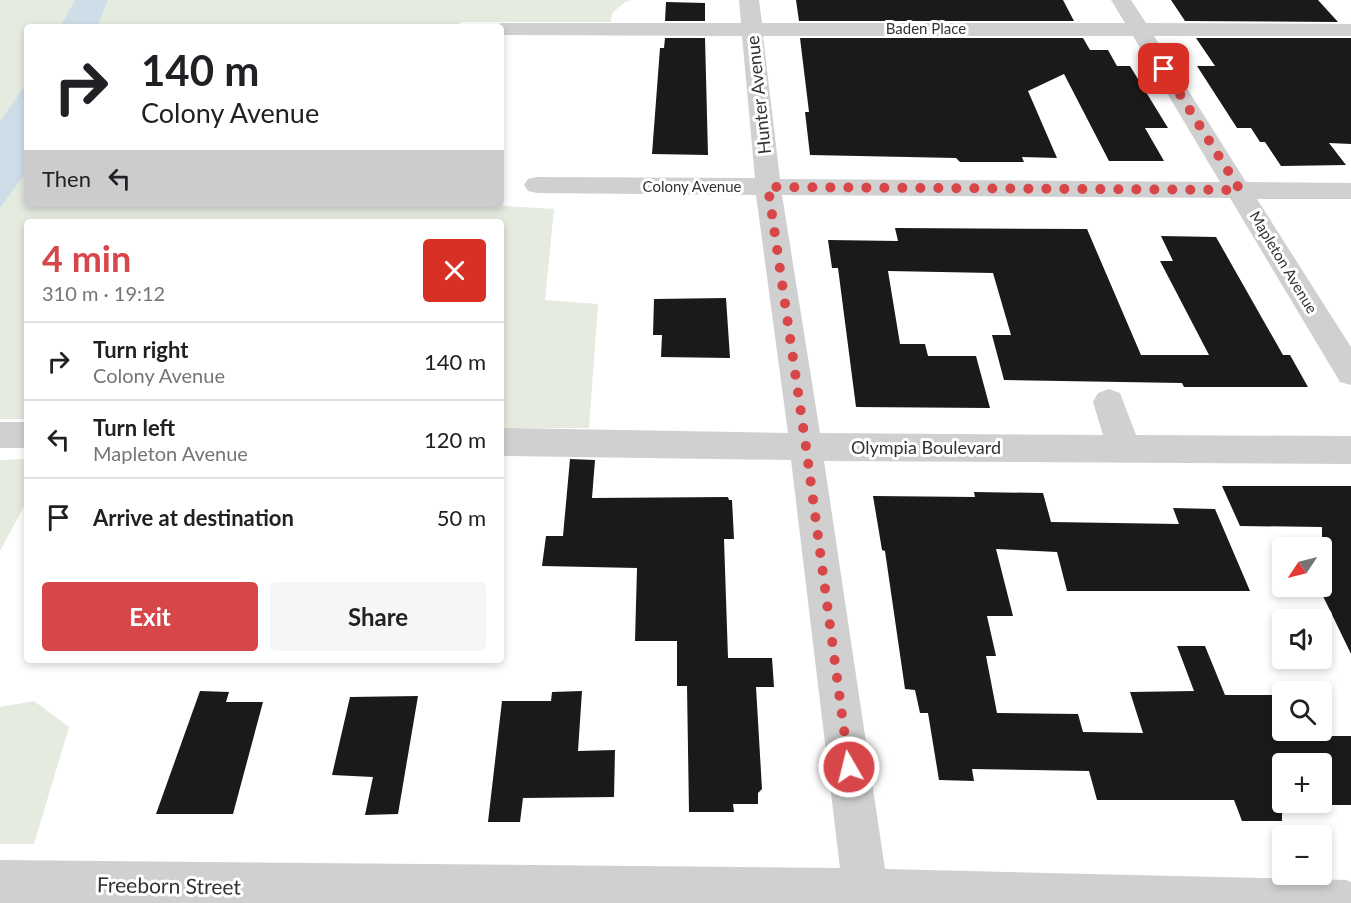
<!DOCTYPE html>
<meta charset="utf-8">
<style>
:root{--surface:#fff;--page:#f6f6f6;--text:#202124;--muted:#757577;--line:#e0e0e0;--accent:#d74749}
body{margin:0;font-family:Lato,sans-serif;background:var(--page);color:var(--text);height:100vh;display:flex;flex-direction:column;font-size:22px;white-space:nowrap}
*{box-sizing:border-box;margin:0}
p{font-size:20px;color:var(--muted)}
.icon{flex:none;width:33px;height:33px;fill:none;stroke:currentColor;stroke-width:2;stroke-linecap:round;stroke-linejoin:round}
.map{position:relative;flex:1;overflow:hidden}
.sheet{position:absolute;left:24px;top:219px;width:480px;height:444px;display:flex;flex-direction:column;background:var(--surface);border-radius:6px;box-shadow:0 3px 9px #0003}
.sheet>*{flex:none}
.banner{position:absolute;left:24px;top:24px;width:480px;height:183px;border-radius:6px;box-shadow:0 3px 9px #0003;background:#fff;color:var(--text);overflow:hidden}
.needle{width:39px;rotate:235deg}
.controls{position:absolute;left:1272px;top:537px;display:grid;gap:12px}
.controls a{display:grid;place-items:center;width:60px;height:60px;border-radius:6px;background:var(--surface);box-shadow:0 3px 9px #0003;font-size:30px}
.pin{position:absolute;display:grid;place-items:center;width:51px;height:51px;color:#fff;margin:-26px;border-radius:12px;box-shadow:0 3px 9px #0006}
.me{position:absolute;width:66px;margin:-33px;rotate:352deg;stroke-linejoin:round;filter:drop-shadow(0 0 4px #0008)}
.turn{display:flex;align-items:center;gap:21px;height:126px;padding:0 18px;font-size:27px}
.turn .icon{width:78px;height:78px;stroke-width:2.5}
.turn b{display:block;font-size:42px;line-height:51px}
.then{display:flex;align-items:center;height:57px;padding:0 18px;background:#0003;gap:12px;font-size:22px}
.round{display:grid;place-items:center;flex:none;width:63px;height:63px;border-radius:6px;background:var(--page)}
.headline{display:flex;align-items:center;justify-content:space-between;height:102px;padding:0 18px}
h1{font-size:36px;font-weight:700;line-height:45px;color:var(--accent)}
.action{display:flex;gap:12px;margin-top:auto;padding:12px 18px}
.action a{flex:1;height:69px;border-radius:6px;background:var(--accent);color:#fff;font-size:24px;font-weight:700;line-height:69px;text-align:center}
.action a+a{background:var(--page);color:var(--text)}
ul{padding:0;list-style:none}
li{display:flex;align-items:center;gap:18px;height:78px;padding:0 18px;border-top:2px solid var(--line)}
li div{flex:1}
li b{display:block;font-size:22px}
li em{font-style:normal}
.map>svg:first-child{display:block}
.green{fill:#e5ebdf}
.water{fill:#cedee9}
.building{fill:#1a1a1a;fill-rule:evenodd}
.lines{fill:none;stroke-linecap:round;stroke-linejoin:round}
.minor{fill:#d0d0d0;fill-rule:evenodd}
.route{stroke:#d74749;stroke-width:10;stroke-dasharray:0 18}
.labels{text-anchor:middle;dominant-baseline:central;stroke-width:6;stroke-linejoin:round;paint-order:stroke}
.far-street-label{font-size:15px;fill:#333;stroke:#fff}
.street-label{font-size:18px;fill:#333;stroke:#fff}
.near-street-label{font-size:21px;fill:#333;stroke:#fff}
</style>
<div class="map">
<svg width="1351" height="903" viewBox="0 0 1351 903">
<rect width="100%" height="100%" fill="#fff"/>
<g class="green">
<path d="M0 0H632L625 2 612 13 611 22H462L455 27H27V204H472L554 209 545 300 598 304 589 428H501V222H27V419H0Z"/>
<path d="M27 459V501L0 551V460Z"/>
<path d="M34 701 69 727 34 844H0V707Z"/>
</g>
<g class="water">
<path d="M75 0H108L97 27H60Z"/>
<path d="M27 83V171L0 208V121Z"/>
</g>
<g class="building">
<path d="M796 0H1063L1074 21H799Z"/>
<path d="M1171 0H1318L1338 22 1185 21Z"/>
<path d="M666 2 705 3V21H665Z"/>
<path d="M665 38H705L708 155 652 154 660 48H664Z"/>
<path d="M800 38H1083L1090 50H1108L1117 66H1130L1168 128H1145L1164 161H1109L1064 74 1028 91 1057 158 1022 157 1024 162H960L956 158 810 155 805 112H809Z"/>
<path d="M1196 38H1351V144L1329 143 1346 165 1281 166 1265 142H1260L1251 128H1237L1197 66H1215Z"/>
<path d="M895 228 1087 229 1141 355H1209L1160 261H1173L1161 236 1216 237 1283 355H1290L1308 387H1184L1182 383 1004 380 992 335H1011L993 273 888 271 900 344H925L928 356H976L990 408 856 407 838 268H832L828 240 898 241Z"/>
<path d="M726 298 730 358 661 357 662 335H653L654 299Z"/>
<path d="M570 459 595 460 592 498 728 497 729 500H732L734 539H724L728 658H772L774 687H756L762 789 758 793V804H733L734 812H689L687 686H677V641H635L637 568 542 566 546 536H563Z"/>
<path d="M1222 486H1351V654L1322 594V527L1240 526Z"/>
<path d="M974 492 1043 493 1051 522 1179 524 1173 508 1215 509 1250 591H1067L1057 552 996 549 1013 616H987L996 656H986L997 713 1078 714 1083 732 1143 733 1130 692 1194 691 1177 646H1205L1225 695H1282V730H1317L1319 736H1351V805H1282V821H1242L1234 800H1097L1089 771 972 769 974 781 939 780 928 713H920L915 690 905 689 885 551 882 550 873 496 975 497ZM1282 764H1322V802H1282Z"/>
<path d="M200 691 229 692 226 702H263L233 814H156Z"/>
<path d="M582 691 578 751 615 750 614 797 523 798 520 822H488L502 701H551L552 692Z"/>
<path d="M418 696 398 814 365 815 373 777 332 775 350 697Z"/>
</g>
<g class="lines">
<g class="minor">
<path d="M739 0H759L762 23H1125L1111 0H1131L1146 23 1351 24V36H1154L1246 182 1351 183V199H1257L1351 347V385L1340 382 1230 198 782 195 820 433 1103 435 1093 402 1098 393 1109 389 1120 393 1136 435 1351 436V464L824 461 885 869 1346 880 1351 882V903H0V860L840 868 791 460 501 456V428L788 433 756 195 537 193 528 191 524 185 528 179 537 177 755 178 742 36 501 35V27H492L501 23H741ZM763 36H1133L1220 182 780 179Z"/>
<rect x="0" y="422" width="27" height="26"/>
</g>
</g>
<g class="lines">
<path class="route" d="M849 767 806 447 768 187 1240 190 1164 69"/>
</g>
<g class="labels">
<g class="far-street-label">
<text x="926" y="28">Baden Place</text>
<text x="692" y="186">Colony Avenue</text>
<text transform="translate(1284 262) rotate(59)">Mapleton Avenue</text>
</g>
<g class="street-label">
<text transform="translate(758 95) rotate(-96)">Hunter Avenue</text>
<text x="926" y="447">Olympia Boulevard</text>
</g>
<g class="near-street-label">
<text transform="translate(169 885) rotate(1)">Freeborn Street</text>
</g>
</g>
</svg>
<div class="controls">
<a><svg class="needle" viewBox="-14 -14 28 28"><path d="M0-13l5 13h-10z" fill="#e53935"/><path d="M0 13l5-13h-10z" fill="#757577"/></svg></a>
<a><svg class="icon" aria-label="sound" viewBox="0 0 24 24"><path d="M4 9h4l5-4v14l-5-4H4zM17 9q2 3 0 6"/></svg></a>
<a><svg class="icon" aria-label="search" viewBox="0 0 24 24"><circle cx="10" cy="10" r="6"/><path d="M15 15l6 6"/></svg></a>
<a>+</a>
<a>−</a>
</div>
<div class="pin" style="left:1164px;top:69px;background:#d93025"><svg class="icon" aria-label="arrive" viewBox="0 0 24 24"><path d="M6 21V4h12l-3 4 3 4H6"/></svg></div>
<svg class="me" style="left:849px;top:767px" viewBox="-20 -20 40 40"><circle r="17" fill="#d74749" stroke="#fff" stroke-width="3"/><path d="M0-11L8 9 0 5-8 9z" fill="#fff"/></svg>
<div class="banner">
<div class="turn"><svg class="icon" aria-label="right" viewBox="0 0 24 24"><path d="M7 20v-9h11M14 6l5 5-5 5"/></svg><div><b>140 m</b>Colony Avenue</div></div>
<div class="then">Then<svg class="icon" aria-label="left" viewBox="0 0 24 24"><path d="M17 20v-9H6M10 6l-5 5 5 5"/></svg></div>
</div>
<section class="sheet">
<div class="headline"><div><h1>4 min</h1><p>310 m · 19:12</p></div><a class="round" style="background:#d93025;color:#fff"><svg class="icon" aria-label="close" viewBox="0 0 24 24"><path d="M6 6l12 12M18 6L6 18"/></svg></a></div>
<ul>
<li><svg class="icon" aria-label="right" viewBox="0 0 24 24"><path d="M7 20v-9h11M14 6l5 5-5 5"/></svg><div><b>Turn right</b><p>Colony Avenue</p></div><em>140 m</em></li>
<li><svg class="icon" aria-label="left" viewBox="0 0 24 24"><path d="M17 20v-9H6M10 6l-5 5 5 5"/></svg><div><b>Turn left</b><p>Mapleton Avenue</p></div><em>120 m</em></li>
<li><svg class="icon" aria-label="arrive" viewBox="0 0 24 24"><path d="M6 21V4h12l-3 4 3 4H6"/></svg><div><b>Arrive at destination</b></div><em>50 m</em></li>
</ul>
<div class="action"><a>Exit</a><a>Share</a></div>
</section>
</div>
